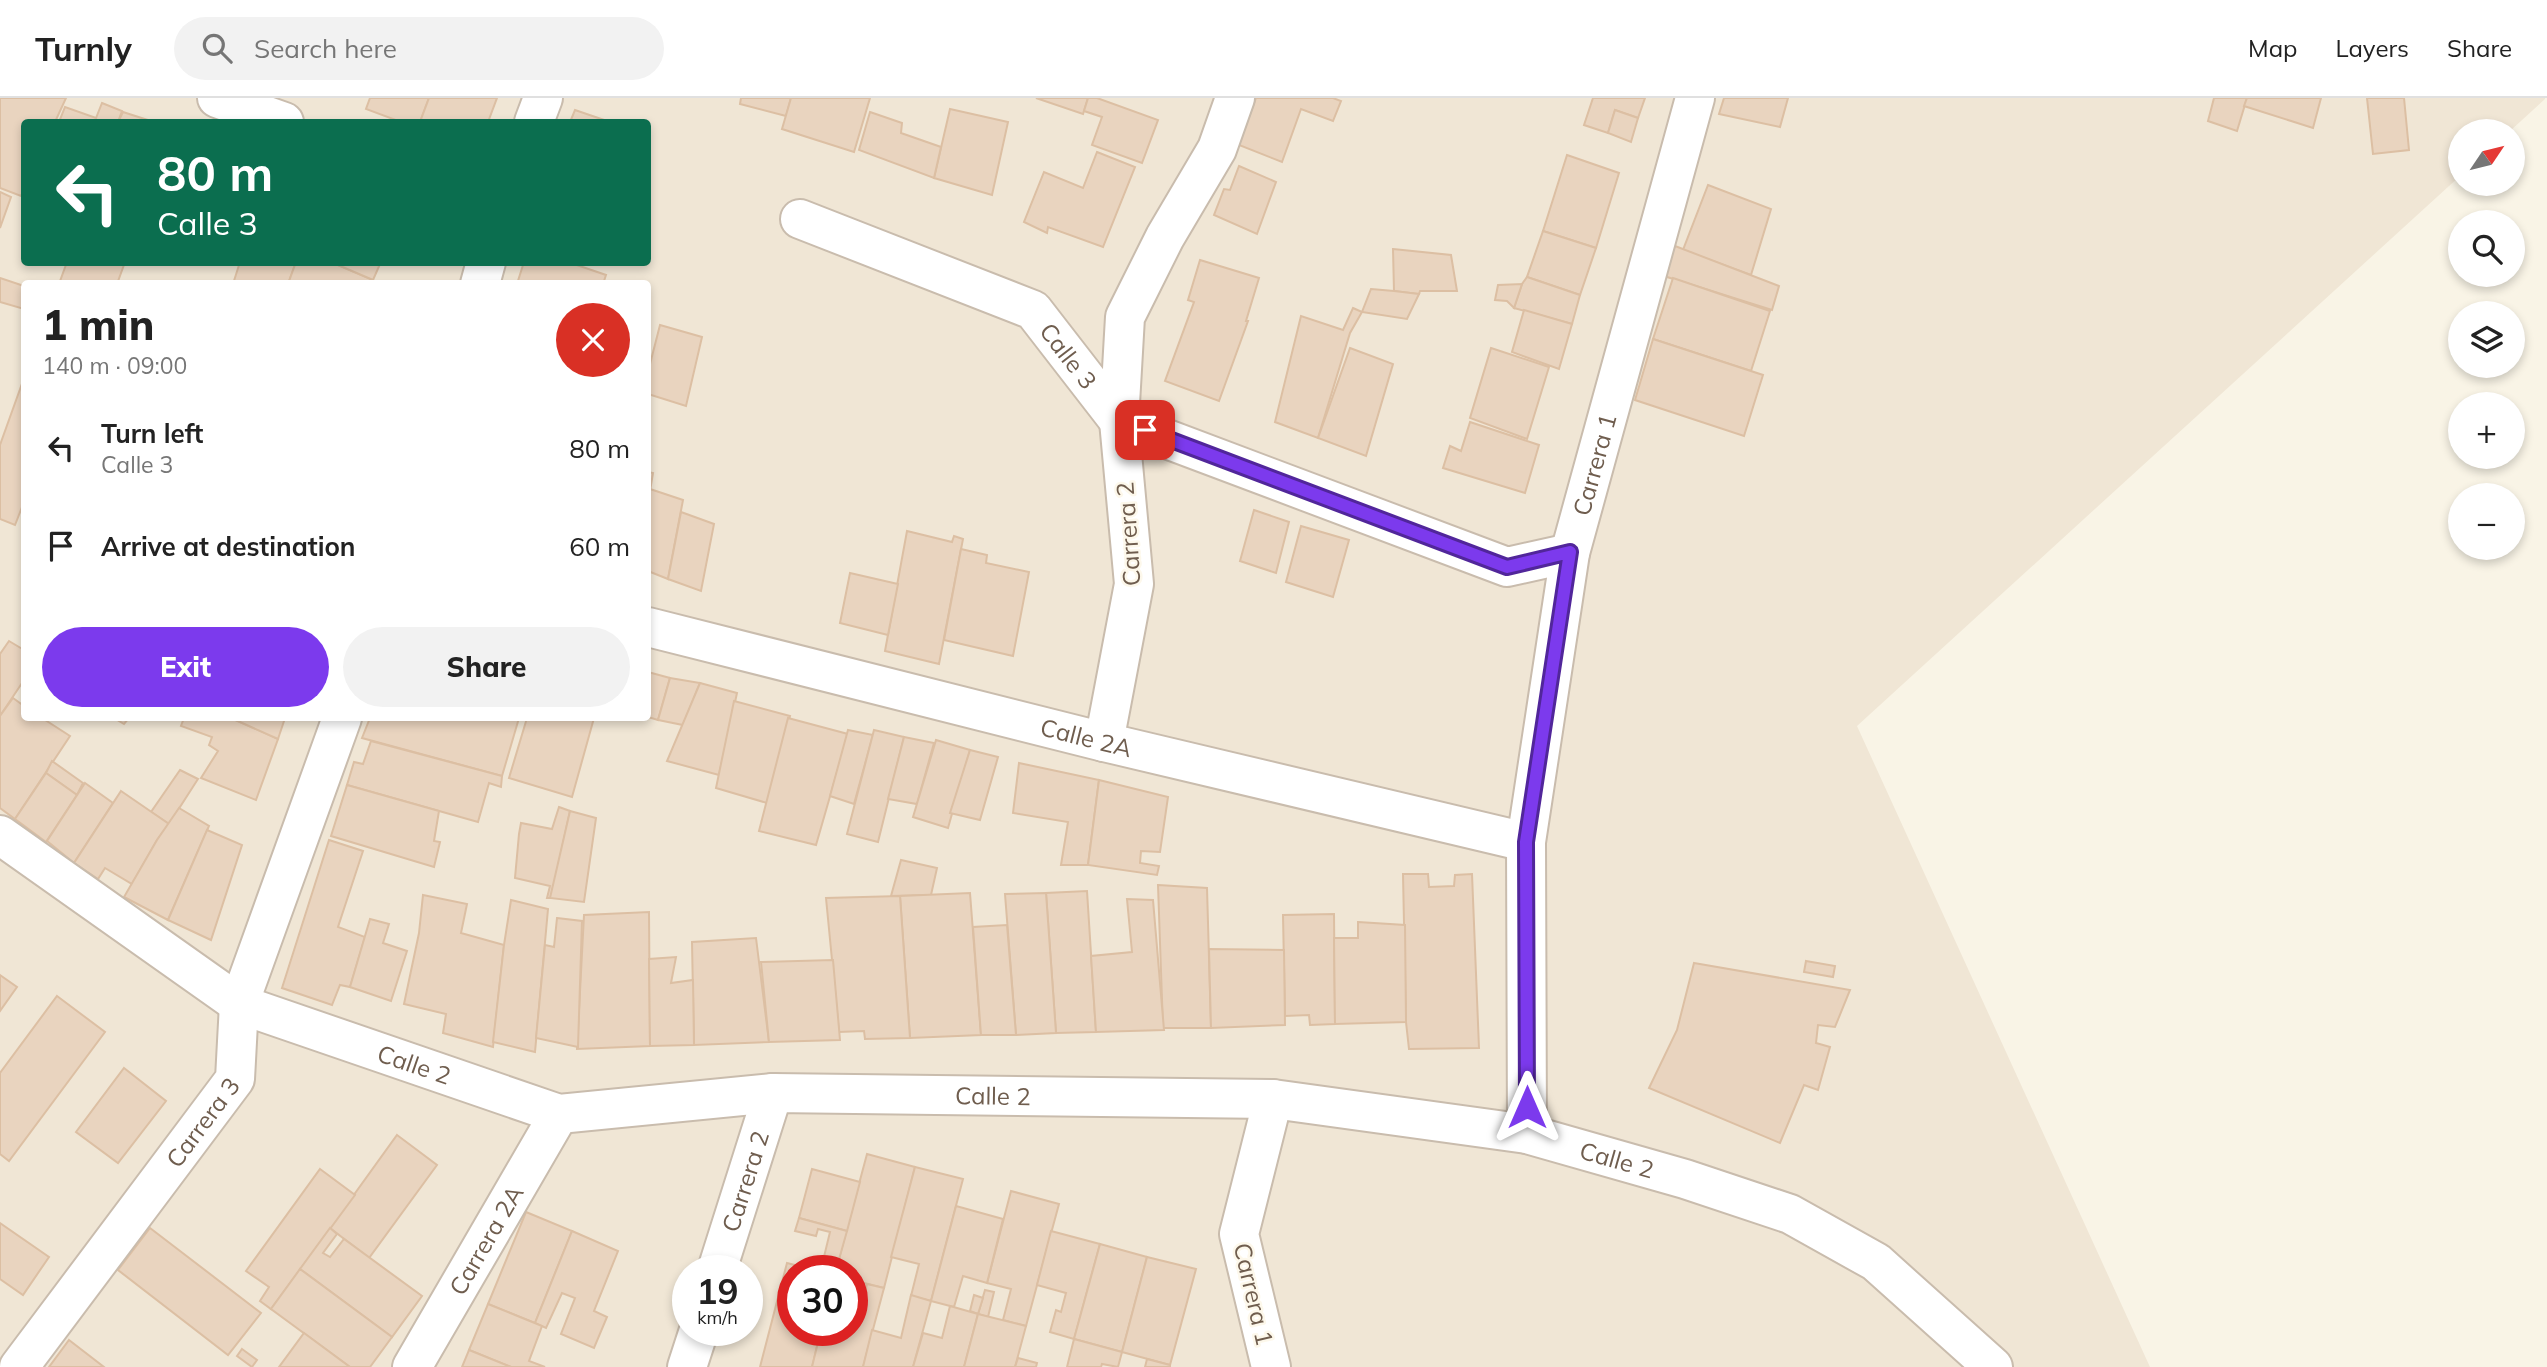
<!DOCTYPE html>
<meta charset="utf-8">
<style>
:root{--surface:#fff;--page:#f2f2f2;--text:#222;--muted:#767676;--line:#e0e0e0;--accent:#7c3aed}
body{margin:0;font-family:Mulish,sans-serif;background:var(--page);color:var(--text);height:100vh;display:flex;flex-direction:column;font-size:26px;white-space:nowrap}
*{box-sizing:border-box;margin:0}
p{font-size:23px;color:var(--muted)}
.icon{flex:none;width:38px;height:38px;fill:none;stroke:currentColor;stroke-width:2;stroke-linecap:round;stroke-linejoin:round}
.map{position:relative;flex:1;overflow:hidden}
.drawer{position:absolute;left:21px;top:182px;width:630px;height:441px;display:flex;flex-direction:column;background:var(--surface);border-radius:7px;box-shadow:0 4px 10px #0003}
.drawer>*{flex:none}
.guide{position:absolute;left:21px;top:21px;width:630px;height:147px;border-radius:7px;box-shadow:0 4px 10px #0003;background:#0b6e4f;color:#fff;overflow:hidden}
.needle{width:46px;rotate:55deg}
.buttons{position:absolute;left:2448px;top:21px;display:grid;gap:14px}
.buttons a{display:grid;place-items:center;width:77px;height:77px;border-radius:50%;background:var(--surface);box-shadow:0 4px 10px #0003;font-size:35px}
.speed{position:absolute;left:672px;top:1157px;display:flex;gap:14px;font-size:35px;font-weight:700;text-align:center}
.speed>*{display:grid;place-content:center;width:91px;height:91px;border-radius:50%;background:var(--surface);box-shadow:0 4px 10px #0003;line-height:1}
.speed small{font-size:18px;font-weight:400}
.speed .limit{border:10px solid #d22;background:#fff;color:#111}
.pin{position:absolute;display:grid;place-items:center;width:60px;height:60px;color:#fff;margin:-30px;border-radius:14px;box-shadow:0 4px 10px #0006}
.me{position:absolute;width:77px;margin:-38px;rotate:0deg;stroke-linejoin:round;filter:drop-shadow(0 0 5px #0008)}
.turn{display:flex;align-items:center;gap:24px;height:147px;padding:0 21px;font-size:32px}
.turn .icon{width:91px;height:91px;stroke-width:2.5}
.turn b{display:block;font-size:49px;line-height:60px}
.round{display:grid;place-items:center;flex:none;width:74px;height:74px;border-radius:37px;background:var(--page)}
.head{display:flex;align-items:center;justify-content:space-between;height:119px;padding:0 21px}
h1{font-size:42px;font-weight:800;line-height:52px}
.action{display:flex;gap:14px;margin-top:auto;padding:14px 21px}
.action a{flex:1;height:80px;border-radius:42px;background:var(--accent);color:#fff;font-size:28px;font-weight:800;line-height:80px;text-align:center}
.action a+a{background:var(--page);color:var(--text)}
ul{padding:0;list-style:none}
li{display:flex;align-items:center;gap:21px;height:98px;padding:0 21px}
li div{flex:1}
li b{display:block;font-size:26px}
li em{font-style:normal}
header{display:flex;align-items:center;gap:42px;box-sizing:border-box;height:98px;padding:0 35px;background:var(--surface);border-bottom:2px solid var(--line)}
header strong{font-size:33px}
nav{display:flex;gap:38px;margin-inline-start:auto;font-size:24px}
.search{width:490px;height:63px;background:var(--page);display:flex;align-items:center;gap:18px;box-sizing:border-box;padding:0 24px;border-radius:38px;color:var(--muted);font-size:26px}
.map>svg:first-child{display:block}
.residential{fill:#f0e6d5;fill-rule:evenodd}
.building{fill:#e9d4bf;stroke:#dcbfa3;stroke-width:2}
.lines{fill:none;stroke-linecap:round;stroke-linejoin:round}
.minor-casing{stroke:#c9bcad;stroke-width:42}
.minor{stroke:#fff;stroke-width:38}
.route-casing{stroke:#51269a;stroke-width:18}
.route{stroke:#7c3aed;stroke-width:12}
.labels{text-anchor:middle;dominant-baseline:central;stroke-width:5;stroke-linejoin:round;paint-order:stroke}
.street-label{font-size:24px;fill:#6f5d4e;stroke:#fdf8eb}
</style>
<header>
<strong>Turnly</strong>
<div class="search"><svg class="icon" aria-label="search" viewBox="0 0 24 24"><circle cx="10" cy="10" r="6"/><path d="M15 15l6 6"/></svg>Search here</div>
<nav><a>Map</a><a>Layers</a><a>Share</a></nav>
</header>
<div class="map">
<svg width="2547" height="1269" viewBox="0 0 2547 1269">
<rect width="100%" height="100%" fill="#f9f4e6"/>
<path class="residential" d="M0 0H2545V1L2510 33H2460V78L1857 628 2150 1269H0ZM24 24H648V164H24ZM24 186H648V620H24ZM688 1172H747V1232H688ZM793 1172H852V1232H793Z"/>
<g class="building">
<path d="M0 0H66L55 24H24V91L21 98 0 90Z"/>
<path d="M370 0H429L420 24H401L366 11Z"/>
<path d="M429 0H497L488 24H420Z"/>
<path d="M741 0H791L786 18 740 6Z"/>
<path d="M791 0H870L854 54 782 31Z"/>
<path d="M1036 0H1088L1083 16Z"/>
<path d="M1088 0H1097L1158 22 1142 65 1092 47 1102 19 1084 13Z"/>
<path d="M1256 0H1333L1341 3 1333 23 1301 11 1282 64 1239 47Z"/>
<path d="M1593 0H1645L1638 20 1615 12 1608 35 1584 27Z"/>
<path d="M1724 0H1788L1780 29 1719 16Z"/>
<path d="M2214 0H2247L2237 33 2208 23Z"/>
<path d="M2247 0H2321L2313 30 2244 8Z"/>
<path d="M2367 0H2404L2409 52 2373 56Z"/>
<path d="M102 5 122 13 118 24H59L65 9 96 20Z"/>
<path d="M950 11 1008 24 992 97 934 80Z"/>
<path d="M575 12 610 24H570Z"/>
<path d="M1615 12 1638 20 1631 44 1608 35Z"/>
<path d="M123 14 154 24H118Z"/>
<path d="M870 14 902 25 901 35 941 49 934 80 859 52Z"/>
<path d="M1097 54 1135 69 1103 149 1048 129 1047 135 1024 124 1044 74 1083 90Z"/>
<path d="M1567 57 1619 75 1596 150 1543 133Z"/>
<path d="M1239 68 1276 84 1257 136 1214 117 1224 91 1230 92Z"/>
<path d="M1708 87 1771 111 1751 177 1683 152Z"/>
<path d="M0 94 11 99 0 130Z"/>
<path d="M1543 133 1596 150 1580 197 1527 179Z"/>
<path d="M1675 148 1779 188 1772 212 1664 178Z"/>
<path d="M1393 151 1451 157 1457 193H1420L1419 196 1394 193Z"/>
<path d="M1200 162 1259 180 1246 223H1248L1219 303 1165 283 1194 204 1188 202Z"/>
<path d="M67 164H125L117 186H59Z"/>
<path d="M240 164H296L288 186H233Z"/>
<path d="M296 164H331L373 182 372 186H288Z"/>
<path d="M331 164H377L380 166 373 182Z"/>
<path d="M524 164H568L606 177 603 186H517Z"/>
<path d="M1527 179 1580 197 1572 226 1514 210 1522 186Z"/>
<path d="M0 180 24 188V211L0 204Z"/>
<path d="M1673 180 1770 213 1751 273 1653 241Z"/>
<path d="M1522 186 1514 210 1507 203 1495 202 1498 187Z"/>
<path d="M1371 191 1394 193 1419 196 1407 221 1362 214Z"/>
<path d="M1353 210 1362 214 1350 235 1318 340 1275 324 1301 218 1343 232Z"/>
<path d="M1524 212 1572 226 1559 271 1512 254Z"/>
<path d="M660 227 702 239 686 308 648 296V274Z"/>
<path d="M1653 241 1763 277 1744 338 1635 302Z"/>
<path d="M1350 250 1393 266 1366 358 1318 340Z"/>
<path d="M1491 250 1549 269 1527 341 1470 320Z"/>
<path d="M24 280V404L15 427 0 421V347Z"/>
<path d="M1470 324 1539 347 1525 395 1443 370 1450 348 1461 353Z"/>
<path d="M648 374 653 375 648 405Z"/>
<path d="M650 391 683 402 668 481 648 473V405Z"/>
<path d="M1254 412 1289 424 1276 475 1240 463Z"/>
<path d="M681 414 714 426 701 493 668 481Z"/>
<path d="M1301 428 1349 442 1333 499 1286 484Z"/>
<path d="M907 433 952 444 954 438 963 441 939 566 885 553Z"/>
<path d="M961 451 987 457 986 465 1029 474 1013 558 944 542Z"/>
<path d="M850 475 898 486 888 537 840 525Z"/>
<path d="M9 543 24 552V582L0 618V556Z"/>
<path d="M648 574 670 580 658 622 648 619Z"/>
<path d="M670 580 700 585 683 627 658 622Z"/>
<path d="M700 585 737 595 719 677 667 663Z"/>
<path d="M13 600 24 608V620H42L70 638 15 721 0 710V618Z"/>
<path d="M734 603 790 618 767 705 716 690Z"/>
<path d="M114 620H129L124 626Z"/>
<path d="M184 620H231L278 641 256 702 201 680 218 653 209 647 212 639 181 628Z"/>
<path d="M231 620H285L278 641Z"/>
<path d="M370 620H519L502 678 362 640Z"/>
<path d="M527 620H594L572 699 509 680Z"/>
<path d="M788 620 848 636 816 747 759 733Z"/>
<path d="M848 632 873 637 854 706 830 698Z"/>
<path d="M874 632 904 639 878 744 847 736Z"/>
<path d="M904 639 934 645 917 706 888 701Z"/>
<path d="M936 642 970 652 948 730 913 719Z"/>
<path d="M371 643 502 678 501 689 489 685 478 724 347 687 354 664 363 666Z"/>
<path d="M970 652 998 659 980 722 950 715Z"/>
<path d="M52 663 83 685 77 697 46 675Z"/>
<path d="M1019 665 1099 682 1088 767H1061L1068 724 1013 715Z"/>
<path d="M180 672 198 681 169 726 151 714Z"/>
<path d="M46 675 77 697 46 744 15 721Z"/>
<path d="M1099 682 1168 699 1160 754 1141 753 1140 765 1159 768 1157 777 1088 767Z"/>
<path d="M85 685 113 705 74 765 47 743Z"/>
<path d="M347 687 439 713 434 743 440 744 434 769 331 738Z"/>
<path d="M121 693 169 726 157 742 132 786 105 770 98 781 74 765Z"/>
<path d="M559 709 570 713 551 800H547L550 788 515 780 519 736 521 725 552 731Z"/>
<path d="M179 710 209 728 168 822 124 799 157 742Z"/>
<path d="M570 713 596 720 584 804 550 800Z"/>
<path d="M207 732 242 747 211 842 168 822Z"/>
<path d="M329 742 363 753 338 829 365 839 350 889 340 887 332 907 282 890Z"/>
<path d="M901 762 937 770 931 797 891 798Z"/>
<path d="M1403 776H1428L1429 789 1454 788 1455 777 1472 776 1479 950 1409 951 1406 924Z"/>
<path d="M1158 787 1207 790 1211 930H1163Z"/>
<path d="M1087 793 1096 934 1056 935 1046 795Z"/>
<path d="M970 795 981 937 910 940 900 798Z"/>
<path d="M1046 795 1056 935 1016 937 1005 796Z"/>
<path d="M423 797 467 806 461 835 504 847 493 949 443 935 446 916 404 906 419 835Z"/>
<path d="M900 798 910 940 865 941 864 933 839 934 826 800Z"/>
<path d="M1127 801 1153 802 1164 932 1096 934 1091 858 1132 854Z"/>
<path d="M511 802 548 811 535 954 493 944 504 847Z"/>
<path d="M649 814 650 948 577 951 584 817Z"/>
<path d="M1334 816 1335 926 1310 927 1309 917 1285 918 1283 817Z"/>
<path d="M557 820 582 823 578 949 536 940 545 847 554 849Z"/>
<path d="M370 821 389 826 383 845 407 853 391 903 350 889Z"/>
<path d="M1358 824 1405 827 1406 924 1335 926 1334 840H1358Z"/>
<path d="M1007 827 1016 937H981L973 829Z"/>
<path d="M756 840 769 944 694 947 692 844Z"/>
<path d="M1209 851 1284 852 1285 927 1211 930Z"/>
<path d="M676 859 671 885 693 882 694 947 650 948 649 861Z"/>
<path d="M833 862 840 942 769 944 761 864Z"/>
<path d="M1806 863 1835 868 1833 879 1804 874Z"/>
<path d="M1694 865 1850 892 1835 929 1818 927 1816 945 1830 949 1818 992 1804 987 1780 1045 1649 990 1677 932Z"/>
<path d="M0 877 17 889 0 913Z"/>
<path d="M57 898 105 934 9 1063 0 1056V975Z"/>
<path d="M124 970 166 1003 118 1065 76 1034Z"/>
<path d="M397 1037 437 1067 369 1160 330 1130Z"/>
<path d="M867 1056 915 1069 884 1190 852 1182V1172H836Z"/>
<path d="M915 1069 963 1081 931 1203 911 1198 919 1166 891 1159Z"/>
<path d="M320 1071 355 1097 271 1211 260 1203 269 1189 246 1173Z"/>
<path d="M812 1071 860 1084 847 1133 799 1120Z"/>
<path d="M1011 1093 1059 1106 1026 1228 1003 1222 1011 1191 987 1185Z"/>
<path d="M956 1108 1003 1121 987 1185 963 1178 954 1209 931 1203Z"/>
<path d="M526 1114 572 1133 535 1225 488 1206Z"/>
<path d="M799 1120 847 1133 836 1172 806 1170 808 1163 822 1167 830 1134 818 1131 816 1138 795 1133Z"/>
<path d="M0 1125 49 1159 23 1197 0 1181Z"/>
<path d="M150 1130 261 1215 228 1257 118 1172Z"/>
<path d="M330 1130 337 1136 323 1155 330 1159 344 1141 422 1198 392 1239 300 1171Z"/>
<path d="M572 1133 618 1153 594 1213 607 1219 594 1250 561 1236 575 1200 562 1195 546 1230 535 1225Z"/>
<path d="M1051 1133 1100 1146 1074 1241 1050 1234 1056 1212 1061 1214 1066 1195 1037 1187Z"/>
<path d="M1100 1146 1147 1159 1122 1254 1074 1241Z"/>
<path d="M1147 1159 1196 1171 1170 1267 1122 1254Z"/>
<path d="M787 1165 814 1172H793V1232H821L812 1269H760Z"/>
<path d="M300 1171 392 1239 370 1269H350L271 1211Z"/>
<path d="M867 1186 884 1190 863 1269H812L821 1232H852L853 1209 861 1211Z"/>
<path d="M985 1192 994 1194 988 1219 978 1216Z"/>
<path d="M911 1197 931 1203 913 1269H863L872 1232 901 1240Z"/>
<path d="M974 1197 983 1200 978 1216 970 1213Z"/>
<path d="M488 1206 542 1228 529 1263 545 1269H511L469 1252Z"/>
<path d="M950 1208 978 1216 964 1269H913L923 1235 942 1240Z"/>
<path d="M978 1216 1026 1228 1015 1269H964Z"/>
<path d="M304 1235 350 1269H279Z"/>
<path d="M1074 1241 1122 1254 1118 1269 1102 1266 1101 1269H1067Z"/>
<path d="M69 1242 104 1269H49Z"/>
<path d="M242 1251 257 1262 252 1269 237 1258Z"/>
<path d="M469 1252 511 1269H462Z"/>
<path d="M1018 1260 1037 1265 1036 1269H1015Z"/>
<path d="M1147 1261 1170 1267V1269H1145Z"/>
</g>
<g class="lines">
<g class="minor-casing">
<g id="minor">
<path d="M217 0 284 24"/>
<path d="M534 24 543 0"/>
<path id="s1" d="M800 121 1033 212 1119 323 1507 469 1570 455"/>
<path d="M480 186 486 164"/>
<path id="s2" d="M648 529 1104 644 1526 744"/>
<path d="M1104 644 1134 486 1119 323 1125 219 1165 139 1217 51 1235 0"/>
<path id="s3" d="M0 737 239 906 559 1016 773 995 1273 1001 1527 1036 1685 1081 1790 1116 1876 1164 1993 1269"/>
<path id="s4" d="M1527 1036 1526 744 1570 455 1695 0"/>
<path id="s5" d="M717 1172 773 995"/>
<path id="s6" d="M19 1269 235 981 239 906 342 620"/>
<path id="s7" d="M412 1269 559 1016"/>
<path d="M687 1269 699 1232"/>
<path d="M1271 1269 1239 1136 1273 1001"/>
</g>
</g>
<use href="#minor" class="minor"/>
</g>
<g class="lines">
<g class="route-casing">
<path id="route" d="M1145 332 1507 469 1570 454 1526 744 1527 1009"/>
</g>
<use href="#route" class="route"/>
</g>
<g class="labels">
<g class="street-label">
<text stroke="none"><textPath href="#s1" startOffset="308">Calle 3</textPath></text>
<text stroke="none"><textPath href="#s4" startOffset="676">Carrera 1</textPath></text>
<text transform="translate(1128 436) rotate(-94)">Carrera 2</text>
<text stroke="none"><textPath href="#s2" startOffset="452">Calle 2A</textPath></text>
<text stroke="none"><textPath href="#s3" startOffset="478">Calle 2</textPath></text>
<text stroke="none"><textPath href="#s3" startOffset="1066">Calle 2</textPath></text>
<text stroke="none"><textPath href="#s6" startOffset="306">Carrera 3</textPath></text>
<text stroke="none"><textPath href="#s3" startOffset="1696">Calle 2</textPath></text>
<text stroke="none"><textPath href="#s5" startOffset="93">Carrera 2</textPath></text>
<text stroke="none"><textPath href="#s7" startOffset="147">Carrera 2A</textPath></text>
<text transform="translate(1254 1196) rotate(77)">Carrera 1</text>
</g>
</g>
</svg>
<div class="buttons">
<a><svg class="needle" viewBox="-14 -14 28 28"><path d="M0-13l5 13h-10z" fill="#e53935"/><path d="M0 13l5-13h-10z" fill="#767676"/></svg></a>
<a><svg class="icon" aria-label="search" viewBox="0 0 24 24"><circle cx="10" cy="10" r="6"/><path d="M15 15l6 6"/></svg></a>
<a><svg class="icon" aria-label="layers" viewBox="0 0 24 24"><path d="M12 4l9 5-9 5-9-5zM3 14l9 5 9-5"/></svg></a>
<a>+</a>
<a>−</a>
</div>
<div class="speed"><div>19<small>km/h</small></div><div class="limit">30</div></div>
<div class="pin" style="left:1145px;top:332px;background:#d93025"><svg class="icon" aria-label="arrive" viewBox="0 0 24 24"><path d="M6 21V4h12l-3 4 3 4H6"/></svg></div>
<svg class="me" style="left:1527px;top:1009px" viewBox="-20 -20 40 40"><path d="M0-17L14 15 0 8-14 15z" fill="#7c3aed" stroke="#fff" stroke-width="4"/></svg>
<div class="guide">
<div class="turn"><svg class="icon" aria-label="left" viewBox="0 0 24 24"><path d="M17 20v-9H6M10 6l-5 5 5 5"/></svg><div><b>80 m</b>Calle 3</div></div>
</div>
<section class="drawer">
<div class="head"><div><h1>1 min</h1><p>140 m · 09:00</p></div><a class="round" style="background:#d93025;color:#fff"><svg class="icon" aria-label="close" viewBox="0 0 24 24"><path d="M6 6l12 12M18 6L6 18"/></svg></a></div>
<ul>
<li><svg class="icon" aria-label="left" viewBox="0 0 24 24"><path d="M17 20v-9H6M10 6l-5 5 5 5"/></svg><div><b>Turn left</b><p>Calle 3</p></div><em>80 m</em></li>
<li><svg class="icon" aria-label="arrive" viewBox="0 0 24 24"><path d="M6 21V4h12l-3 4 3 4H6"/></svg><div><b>Arrive at destination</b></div><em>60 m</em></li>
</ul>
<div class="action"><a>Exit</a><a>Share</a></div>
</section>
</div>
